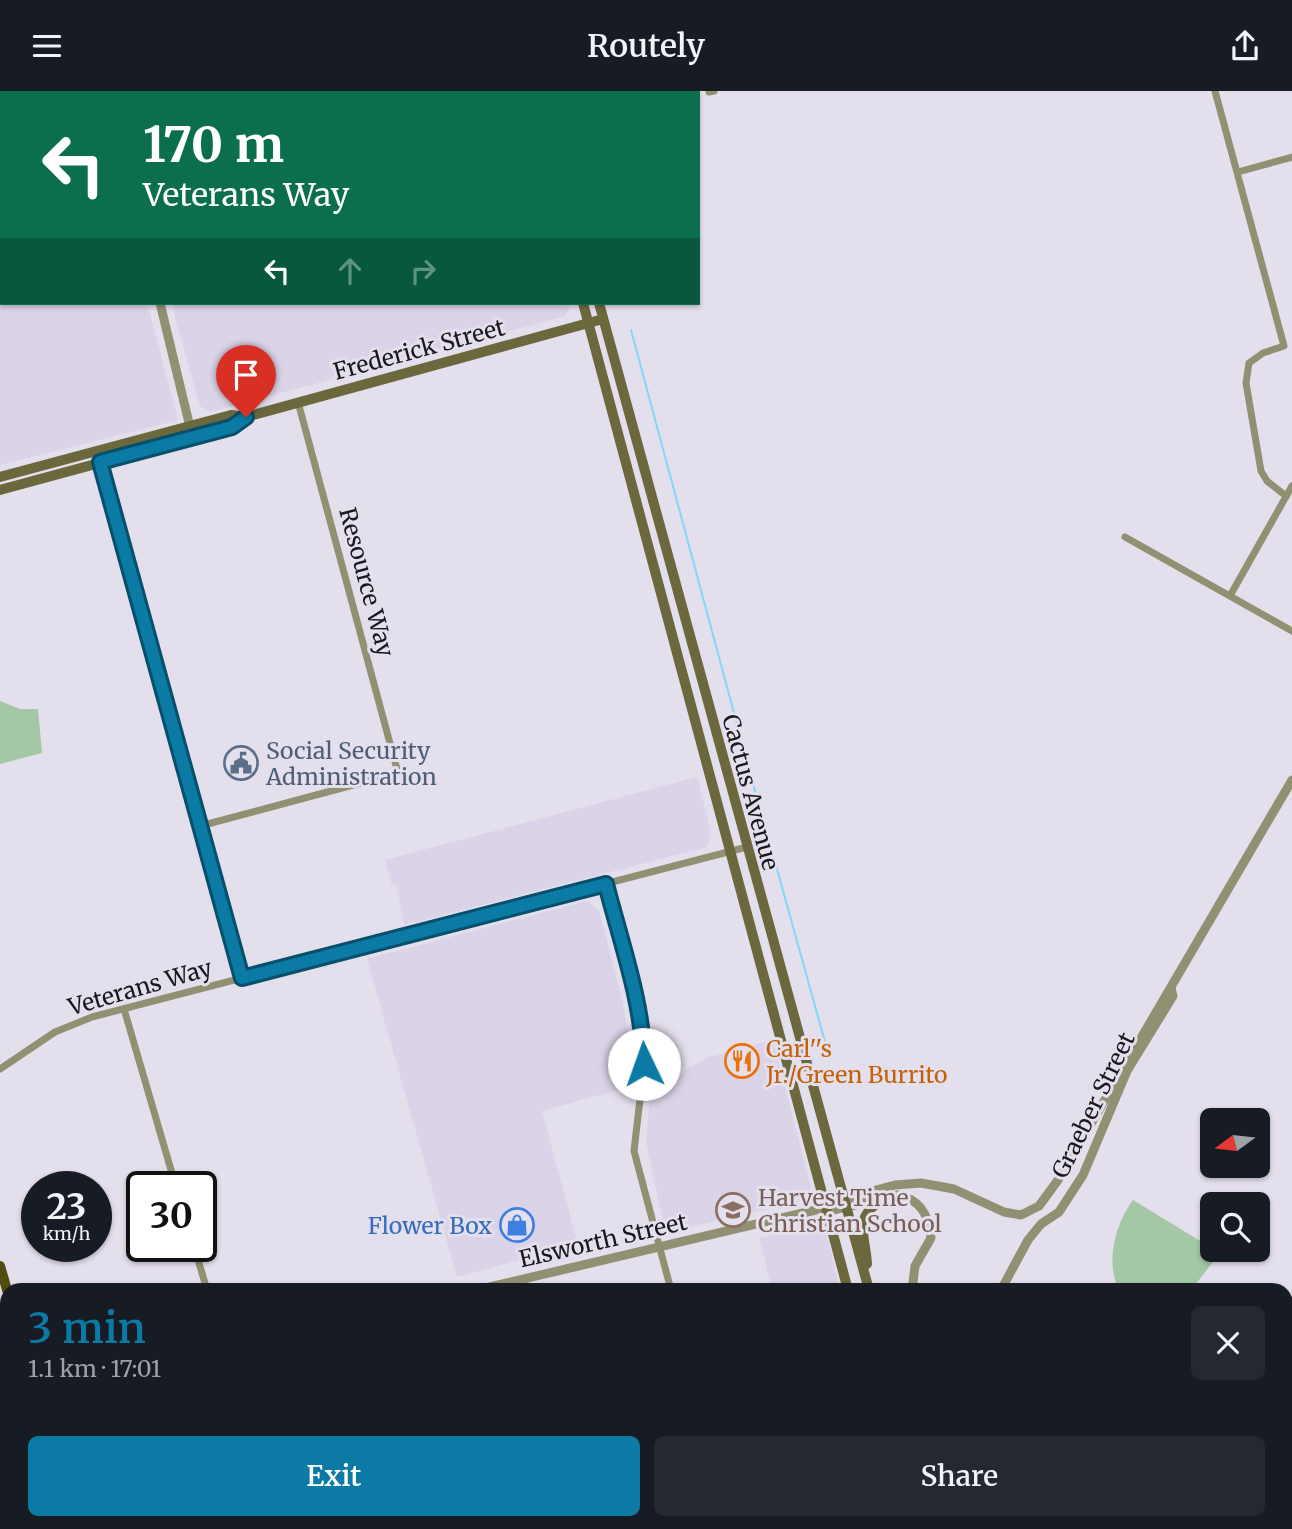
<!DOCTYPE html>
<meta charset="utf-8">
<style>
:root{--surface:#171b24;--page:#242831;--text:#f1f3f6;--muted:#9ea1a6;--accent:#0b7aa4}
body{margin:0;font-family:Merriweather,serif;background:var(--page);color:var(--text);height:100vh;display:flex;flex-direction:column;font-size:26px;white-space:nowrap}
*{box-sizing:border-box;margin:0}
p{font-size:23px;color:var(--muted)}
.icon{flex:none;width:38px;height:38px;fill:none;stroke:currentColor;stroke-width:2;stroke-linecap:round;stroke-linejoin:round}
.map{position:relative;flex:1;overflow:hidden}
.side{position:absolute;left:0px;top:1192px;width:1293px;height:247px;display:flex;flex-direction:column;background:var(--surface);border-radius:21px 21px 0 0;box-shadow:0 2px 5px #0004}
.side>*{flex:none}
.banner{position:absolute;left:0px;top:0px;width:700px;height:214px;box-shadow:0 2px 5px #0004;background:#0b6e4f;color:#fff;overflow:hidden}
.needle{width:46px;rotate:255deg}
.tools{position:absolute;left:1200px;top:1017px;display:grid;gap:14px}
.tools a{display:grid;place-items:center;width:70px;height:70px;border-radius:10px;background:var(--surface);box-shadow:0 2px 5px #0004;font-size:35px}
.speed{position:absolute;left:21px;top:1080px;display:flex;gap:14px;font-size:35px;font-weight:700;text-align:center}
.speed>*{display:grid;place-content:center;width:91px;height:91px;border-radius:50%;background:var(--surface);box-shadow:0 2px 5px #0004;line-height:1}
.speed small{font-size:18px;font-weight:400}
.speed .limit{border:4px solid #111;border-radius:10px;background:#fff;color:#111}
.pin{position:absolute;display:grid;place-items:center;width:60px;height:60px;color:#fff;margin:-72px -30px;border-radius:50% 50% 50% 0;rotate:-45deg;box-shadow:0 0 7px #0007}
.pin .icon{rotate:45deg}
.me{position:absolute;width:77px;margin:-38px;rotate:357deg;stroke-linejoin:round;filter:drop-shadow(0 0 5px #0008)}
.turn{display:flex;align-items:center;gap:24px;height:147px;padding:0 28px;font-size:32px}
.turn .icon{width:91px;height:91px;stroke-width:2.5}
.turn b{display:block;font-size:49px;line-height:60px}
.lanes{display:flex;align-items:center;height:66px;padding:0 28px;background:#0003;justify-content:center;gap:35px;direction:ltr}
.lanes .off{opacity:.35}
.round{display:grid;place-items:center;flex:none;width:74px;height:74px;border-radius:10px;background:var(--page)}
.head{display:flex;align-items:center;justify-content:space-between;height:119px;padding:0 28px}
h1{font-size:42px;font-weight:600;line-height:52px;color:var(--accent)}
.button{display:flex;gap:14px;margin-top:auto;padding:14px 28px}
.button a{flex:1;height:80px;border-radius:10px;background:var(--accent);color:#fff;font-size:28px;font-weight:600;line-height:80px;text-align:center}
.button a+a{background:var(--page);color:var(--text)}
header{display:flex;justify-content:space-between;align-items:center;height:91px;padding:0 28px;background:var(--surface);font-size:32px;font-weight:600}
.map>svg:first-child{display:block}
.built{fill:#dbd3e7}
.green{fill:#a4c8a6}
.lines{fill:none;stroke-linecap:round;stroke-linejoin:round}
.stream{stroke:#83d8f7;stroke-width:2}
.minor{stroke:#929073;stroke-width:7}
.tertiary{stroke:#929073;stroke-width:9}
.secondary{stroke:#6c683d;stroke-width:10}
.primary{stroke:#524c0f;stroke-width:10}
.motorway{stroke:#38350f;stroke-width:12}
.route-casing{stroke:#074f6b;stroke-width:18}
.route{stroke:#0b7aa4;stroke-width:12}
.labels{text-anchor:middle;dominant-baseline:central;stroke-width:6;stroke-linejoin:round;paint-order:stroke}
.street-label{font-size:23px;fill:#1a181d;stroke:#e4dfec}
.service-label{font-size:23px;fill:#4e5e75;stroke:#e4dfec;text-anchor:start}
.food-label{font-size:23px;fill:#c56008;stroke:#e4dfec;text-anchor:start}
.education-label{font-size:23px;fill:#785e54;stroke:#e4dfec;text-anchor:start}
.shop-label{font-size:23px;fill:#366cbe;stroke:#e4dfec;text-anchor:end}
</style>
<header><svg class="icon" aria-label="menu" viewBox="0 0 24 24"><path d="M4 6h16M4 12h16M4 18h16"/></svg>Routely<svg class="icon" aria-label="share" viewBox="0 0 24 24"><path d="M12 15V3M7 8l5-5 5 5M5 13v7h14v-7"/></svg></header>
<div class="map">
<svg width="1292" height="1438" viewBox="0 0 1292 1438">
<rect width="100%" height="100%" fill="#e4dfec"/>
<g class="built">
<path d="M0 0H511L512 2H2V212H147L178 329 0 374Z"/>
<path d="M171 212H570L571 214 565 225 211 321 200 315Z"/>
<path d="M697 686 711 742 707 756 404 834 396 793 392 794 385 769Z"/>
<path d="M587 810 599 819 622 908 632 966 628 996 542 1020 578 1153 457 1186 367 868Z"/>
<path d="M769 950 775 957 811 1097 803 1110 677 1139 664 1133 646 1052 651 995 672 988 706 967Z"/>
<path d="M813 1133 826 1140 840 1199H772L759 1147Z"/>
<path d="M0 1329 7 1330V1432H24L6 1435 0 1426Z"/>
<path d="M87 1432H206L208 1438H88Z"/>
<path d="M832 1432H902L904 1438H834Z"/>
</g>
<g class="green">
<path d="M0 610 20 618H38L42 662 0 673Z"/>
<path d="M1133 1109 1215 1159 1217 1166 1191 1199H1119C1105 1171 1115 1133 1133 1109Z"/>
</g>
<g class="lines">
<g class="stream">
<path d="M567 0V2"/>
<path d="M631 239 762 726"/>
<path d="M774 767 828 962"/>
</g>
<g class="minor">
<path d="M1215 0 1284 255 1263 262 1249 272 1246 292 1261 380 1267 390 1286 405"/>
<path d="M709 1 714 0"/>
<path d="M1238 81 1292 66"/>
<path d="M99 368 242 887"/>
<path d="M1125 446 1292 540"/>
<path d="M1231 503 1292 395"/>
<path d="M200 735 398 682 298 311"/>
<path d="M606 793 643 947 644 973 634 1060 671 1199"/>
<path d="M124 918 176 1096"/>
<path d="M0 978 55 941 92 926 747 756"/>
<path d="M194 1155 207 1199"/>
<path d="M734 1432 736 1438"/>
</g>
<g class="tertiary">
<path d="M103 0V2"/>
<path d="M160 212 190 336"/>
<path d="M823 1119 829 1120 897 1104C921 1108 929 1125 931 1147L915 1175 912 1199"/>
<path d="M477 1199 820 1118 827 1112 895 1094 921 1092 954 1098 1004 1121 1021 1124 1039 1115 1058 1089 1292 689"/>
<path d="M1001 1199 1028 1149 1041 1133 1059 1121 1083 1084 1127 980 1173 905 1171 897"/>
<path d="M0 1312 7 1311"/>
</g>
<g class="secondary">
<path d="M526 0 527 2"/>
<path d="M542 0V2"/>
<path d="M583 212 848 1199"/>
<path d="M599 212 869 1199"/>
<path d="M0 386 231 324 246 326"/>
<path d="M0 399 232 336 246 326 603 228"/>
<path d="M867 1173C865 1141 851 1126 887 1106"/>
<path d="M912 1432 914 1438"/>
</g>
<g class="primary">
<path d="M0 1175 7 1199"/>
<path d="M0 1243 7 1268"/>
<path d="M55 1432 57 1438"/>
<path d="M75 1432 77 1438"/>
</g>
<path class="motorway" d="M935 1432 938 1438"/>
</g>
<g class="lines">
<g class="route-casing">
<path id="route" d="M246 326 232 336 100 371 242 887 606 793C621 852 643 912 644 973"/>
</g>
<use href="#route" class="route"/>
</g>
<defs>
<g id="civic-ring" transform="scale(1.75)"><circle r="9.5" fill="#e4dfec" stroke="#5c6f8a" stroke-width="1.5"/><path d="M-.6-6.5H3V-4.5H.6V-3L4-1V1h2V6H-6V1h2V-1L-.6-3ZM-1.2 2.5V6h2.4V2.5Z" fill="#5c6f8a"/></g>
<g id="restaurant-ring" transform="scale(1.75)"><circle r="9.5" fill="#e4dfec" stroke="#e8710a" stroke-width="1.5"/><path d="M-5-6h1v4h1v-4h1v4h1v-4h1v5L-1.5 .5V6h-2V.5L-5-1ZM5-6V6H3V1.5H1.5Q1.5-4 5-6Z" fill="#e8710a"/></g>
<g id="school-ring" transform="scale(1.75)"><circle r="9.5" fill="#e4dfec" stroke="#8d6e63" stroke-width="1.5"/><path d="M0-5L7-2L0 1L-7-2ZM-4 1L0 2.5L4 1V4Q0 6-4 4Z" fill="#8d6e63"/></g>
<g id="shop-ring" transform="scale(1.75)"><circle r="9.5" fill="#e4dfec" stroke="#3f7fe0" stroke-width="1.5"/><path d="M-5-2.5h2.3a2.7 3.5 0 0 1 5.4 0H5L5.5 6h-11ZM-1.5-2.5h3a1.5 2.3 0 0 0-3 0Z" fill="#3f7fe0"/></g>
</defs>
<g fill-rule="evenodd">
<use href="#civic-ring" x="241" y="672"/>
<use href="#restaurant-ring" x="742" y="970"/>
<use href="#school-ring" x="733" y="1119"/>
<use href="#shop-ring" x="517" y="1134"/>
</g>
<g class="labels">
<g class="street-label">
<text transform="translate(419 258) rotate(-15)">Frederick Street</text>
<text transform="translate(367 491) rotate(75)">Resource Way</text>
<text transform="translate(751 701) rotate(75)">Cactus Avenue</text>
<text transform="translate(140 896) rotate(-16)">Veterans Way</text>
<text transform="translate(1093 1014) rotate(-64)">Graeber Street</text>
<text transform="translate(603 1149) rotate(-13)">Elsworth Street</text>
</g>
<g class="service-label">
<text x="266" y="659">Social Security<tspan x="266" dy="26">Administration</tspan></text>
</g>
<g class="food-label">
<text x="766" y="957">Carl''s<tspan x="766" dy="26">Jr./Green Burrito</tspan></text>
</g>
<g class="education-label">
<text x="758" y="1106">Harvest Time<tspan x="758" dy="26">Christian School</tspan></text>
</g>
<g class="shop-label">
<text x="492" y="1134">Flower Box</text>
</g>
</g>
</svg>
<div class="tools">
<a><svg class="needle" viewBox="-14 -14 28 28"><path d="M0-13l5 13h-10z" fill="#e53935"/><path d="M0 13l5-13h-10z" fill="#9ea1a6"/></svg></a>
<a><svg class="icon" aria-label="search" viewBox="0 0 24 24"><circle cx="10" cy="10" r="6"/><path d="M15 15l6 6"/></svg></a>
</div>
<div class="speed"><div>23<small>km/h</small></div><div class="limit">30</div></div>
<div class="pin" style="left:246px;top:326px;background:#d93025"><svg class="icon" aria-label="arrive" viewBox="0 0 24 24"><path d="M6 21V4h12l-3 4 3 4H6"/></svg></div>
<svg class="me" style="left:644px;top:973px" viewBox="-20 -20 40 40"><circle r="19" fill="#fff"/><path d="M0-13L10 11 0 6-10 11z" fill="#0b7aa4"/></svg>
<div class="banner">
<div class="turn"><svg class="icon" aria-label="left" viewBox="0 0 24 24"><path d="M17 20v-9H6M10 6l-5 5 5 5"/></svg><div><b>170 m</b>Veterans Way</div></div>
<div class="lanes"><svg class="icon" aria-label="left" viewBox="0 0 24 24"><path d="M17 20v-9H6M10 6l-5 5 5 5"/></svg><svg class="icon off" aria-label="ahead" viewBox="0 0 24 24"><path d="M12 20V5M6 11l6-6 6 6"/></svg><svg class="icon off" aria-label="right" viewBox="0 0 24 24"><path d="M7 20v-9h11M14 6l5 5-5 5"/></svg></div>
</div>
<section class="side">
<div class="head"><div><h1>3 min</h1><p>1.1 km · 17:01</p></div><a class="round"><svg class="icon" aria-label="close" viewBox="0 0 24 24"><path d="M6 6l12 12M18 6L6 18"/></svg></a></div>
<div class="button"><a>Exit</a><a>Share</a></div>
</section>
</div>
